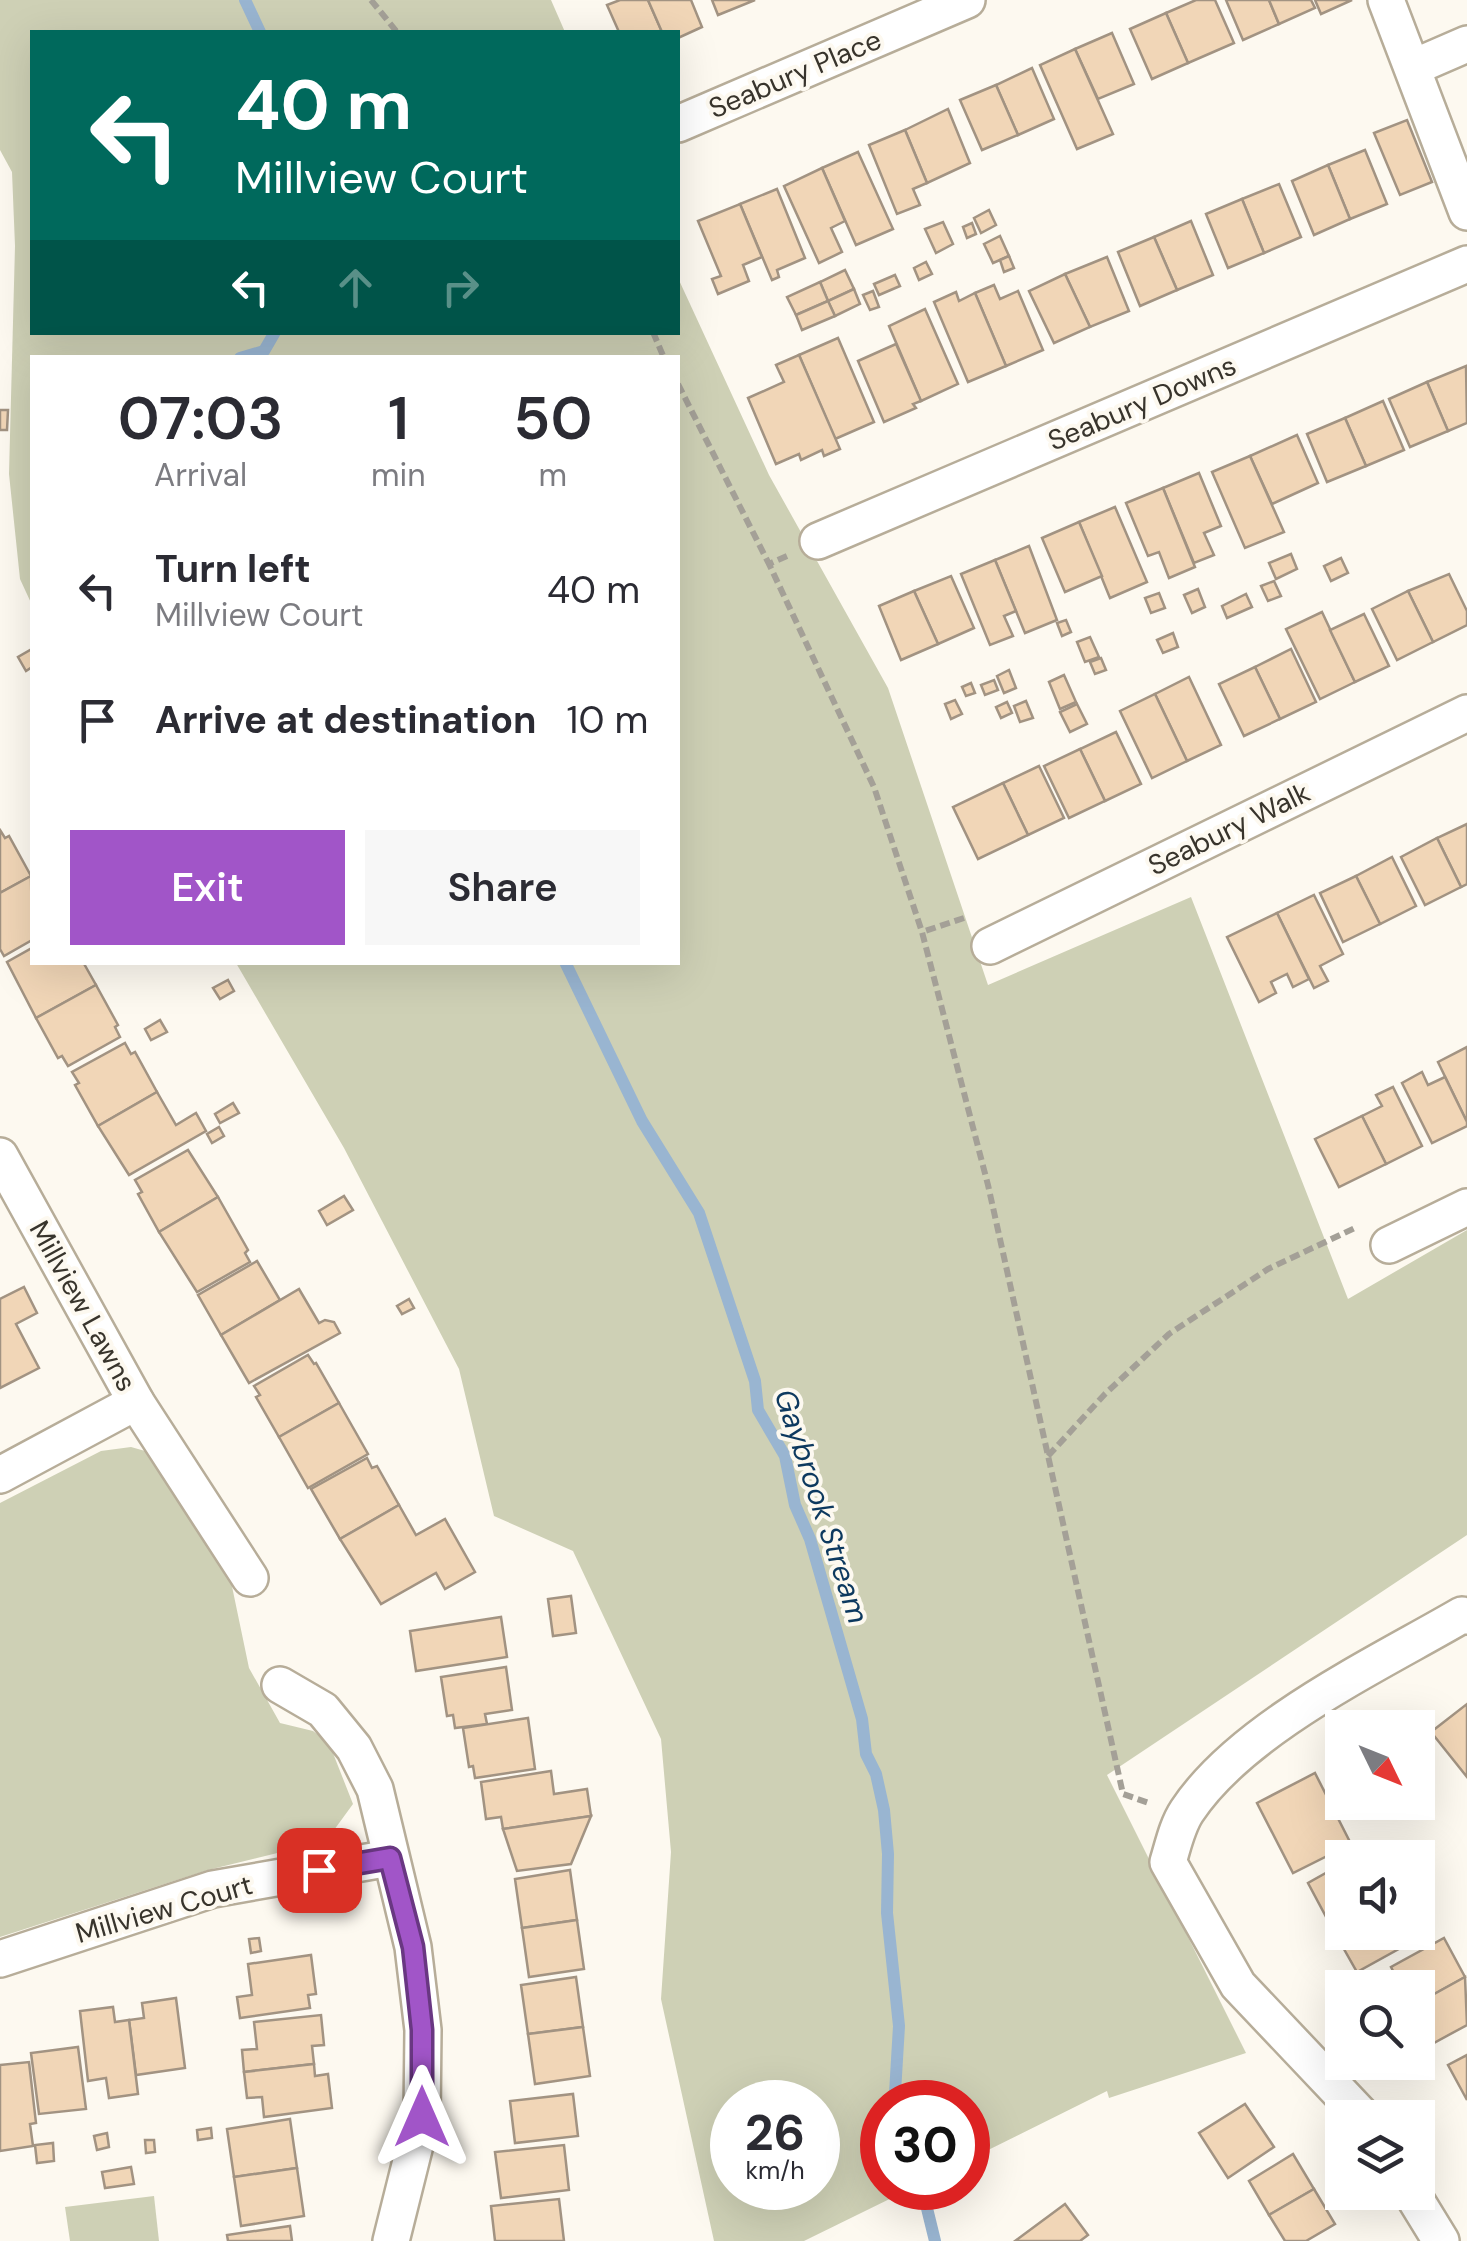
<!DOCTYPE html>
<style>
:root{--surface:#fff;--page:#f7f7f7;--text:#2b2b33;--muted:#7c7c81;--accent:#a155c8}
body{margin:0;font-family:"DM Sans",sans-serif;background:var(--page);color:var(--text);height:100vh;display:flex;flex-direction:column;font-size:38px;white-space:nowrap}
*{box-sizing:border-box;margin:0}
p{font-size:32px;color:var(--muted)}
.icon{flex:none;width:55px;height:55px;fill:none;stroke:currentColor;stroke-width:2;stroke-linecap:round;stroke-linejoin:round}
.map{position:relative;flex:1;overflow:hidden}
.panel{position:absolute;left:30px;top:355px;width:650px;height:610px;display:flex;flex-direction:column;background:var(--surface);border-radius:0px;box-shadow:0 10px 40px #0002}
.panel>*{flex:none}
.guide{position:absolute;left:30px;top:30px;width:650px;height:305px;border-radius:0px;box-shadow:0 10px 40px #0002;background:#00695c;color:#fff;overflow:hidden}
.needle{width:65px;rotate:133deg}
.fabs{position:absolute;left:1325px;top:1710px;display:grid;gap:20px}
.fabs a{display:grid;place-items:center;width:110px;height:110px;border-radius:0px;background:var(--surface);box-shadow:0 10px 40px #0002;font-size:50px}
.speed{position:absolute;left:710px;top:2080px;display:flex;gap:20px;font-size:50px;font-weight:700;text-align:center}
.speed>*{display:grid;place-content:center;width:130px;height:130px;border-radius:50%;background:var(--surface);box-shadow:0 10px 40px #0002;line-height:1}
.speed small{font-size:25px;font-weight:400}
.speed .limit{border:15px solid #d22;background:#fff;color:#111}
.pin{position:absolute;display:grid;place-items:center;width:85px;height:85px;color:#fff;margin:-42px;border-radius:20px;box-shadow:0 5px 15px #0006}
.me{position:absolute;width:110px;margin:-55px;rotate:0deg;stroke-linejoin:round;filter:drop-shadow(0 0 8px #0008)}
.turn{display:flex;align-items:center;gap:35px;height:210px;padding:0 40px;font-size:45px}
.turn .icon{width:130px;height:130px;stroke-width:2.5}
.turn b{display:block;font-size:70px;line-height:85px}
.lanes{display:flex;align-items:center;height:95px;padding:0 40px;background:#0003;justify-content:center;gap:50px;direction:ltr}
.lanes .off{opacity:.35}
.eta{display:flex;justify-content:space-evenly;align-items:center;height:170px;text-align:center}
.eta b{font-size:60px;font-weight:600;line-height:70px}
.primary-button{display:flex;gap:20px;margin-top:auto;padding:20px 40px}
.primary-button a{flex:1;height:115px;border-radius:0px;background:var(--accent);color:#fff;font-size:40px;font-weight:600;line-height:115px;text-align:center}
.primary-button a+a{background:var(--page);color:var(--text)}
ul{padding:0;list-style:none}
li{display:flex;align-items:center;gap:30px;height:130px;padding:0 40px}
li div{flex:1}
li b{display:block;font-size:38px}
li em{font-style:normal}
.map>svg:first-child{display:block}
.green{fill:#ced0b5;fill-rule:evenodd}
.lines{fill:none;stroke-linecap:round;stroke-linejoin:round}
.stream{stroke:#99b5d1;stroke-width:12}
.building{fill:#f1d6b7;stroke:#a29382;stroke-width:2.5}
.street-casing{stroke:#b7ad99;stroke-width:40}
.path{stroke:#a4a097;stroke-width:6;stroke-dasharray:10 5;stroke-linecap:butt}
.street{stroke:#fff;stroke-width:35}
.route-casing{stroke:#693782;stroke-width:25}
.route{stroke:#a155c8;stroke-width:18}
.labels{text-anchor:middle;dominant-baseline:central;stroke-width:8;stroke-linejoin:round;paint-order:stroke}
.street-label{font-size:28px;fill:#38342c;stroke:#fdf9f0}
.water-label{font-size:30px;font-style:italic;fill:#0d395f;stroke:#fdf9f0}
</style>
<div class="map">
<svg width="1467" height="2241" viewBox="0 0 1467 2241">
<rect width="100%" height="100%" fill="#fdf9f0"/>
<g class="green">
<path d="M0 0H551L565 32H32V332H678V278L769 475 888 688 988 985 1191 897 1348 1299 1467 1230V1535L1107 1775 1246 2053 1109 2098 1107 2091 968 2160V2102H882V2188H912L804 2241H714L661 1999 671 1852 661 1739 573 1551 494 1516 459 1369 344 1148 236 963 678 962V358H32V605L20 579 9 474 15 246 12 172 0 150ZM732 2102H818V2188H732Z"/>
<path d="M131 1447 152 1453 229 1572 249 1668 280 1723 313 1731 329 1743 353 1804 326 1841 208 1870 0 1937V1503L101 1451Z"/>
<path d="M154 2196 159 2241H70L65 2207Z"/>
</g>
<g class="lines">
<g class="stream">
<path d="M245 0 260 32"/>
<path d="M240 358 264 351 275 332"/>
<path d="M565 962 642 1121 699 1213 755 1381 758 1410 785 1456 795 1505 810 1539 862 1719 866 1754 876 1774 884 1810 888 1854 887 1913 899 2026 895 2093 898 2102"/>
<path d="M922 2188 935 2241"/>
</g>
</g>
<g class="building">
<path d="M620 0H648L662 32H619L607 5Z"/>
<path d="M648 0H691L702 27 678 38V32H662Z"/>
<path d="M712 0H755L718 15Z"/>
<path d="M1196 0H1215L1234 43 1188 63 1166 13Z"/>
<path d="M1226 0H1269L1279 24 1243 40Z"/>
<path d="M1269 0H1311L1315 8 1279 24Z"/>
<path d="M1315 0H1352L1321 14Z"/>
<path d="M1166 13 1188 63 1152 79 1130 29Z"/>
<path d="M1112 33 1134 84 1098 99 1075 49Z"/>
<path d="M1075 49 1113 134 1077 149 1040 65Z"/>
<path d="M1032 68 1054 119 1018 135 996 85Z"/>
<path d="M996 85 1018 135 982 150 960 100Z"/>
<path d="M948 109 970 163 927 183 905 130Z"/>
<path d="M1407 120 1432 182 1400 195 1374 133Z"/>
<path d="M905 130 927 183 913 189 920 205 897 214 869 145Z"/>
<path d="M1365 150 1387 204 1350 219 1328 165Z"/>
<path d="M858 152 893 229 856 245 822 168Z"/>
<path d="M1328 165 1350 219 1314 235 1292 181Z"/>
<path d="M822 168 845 221 831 228 842 252 819 263 784 186Z"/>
<path d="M1279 184 1301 237 1264 253 1242 199Z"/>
<path d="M777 189 805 258 777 270 779 277 772 280 740 204Z"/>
<path d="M1242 199 1264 253 1228 268 1206 214Z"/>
<path d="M740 204 762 257 743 265 749 281 718 294 712 279 721 276 698 221Z"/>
<path d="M989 210 996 225 981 233 974 218Z"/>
<path d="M1191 221 1213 275 1177 290 1154 237Z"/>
<path d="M943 222 953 244 936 253 925 229Z"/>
<path d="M972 223 976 234 967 238 963 227Z"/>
<path d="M1000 236 1009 256 993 263 984 244Z"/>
<path d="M1154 237 1177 290 1140 306 1118 252Z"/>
<path d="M1009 256 1014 268 1004 272 1000 260Z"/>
<path d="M1107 257 1129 311 1090 327 1065 274Z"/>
<path d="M926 262 932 274 919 280 914 268Z"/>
<path d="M845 270 854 289 828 301 820 282Z"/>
<path d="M1065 274 1090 327 1054 343 1029 291Z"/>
<path d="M895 275 900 286 879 295 874 284Z"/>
<path d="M820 282 828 301 796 315 787 297Z"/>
<path d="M994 285 1000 299 1018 291 1043 350 1006 366 975 293Z"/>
<path d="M854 289 860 304 835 316 828 301Z"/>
<path d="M873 291 879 307 870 310 863 295Z"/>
<path d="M956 292 959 301 975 293 1006 366 968 382 934 302Z"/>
<path d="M828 301 835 316 802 330 796 315Z"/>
<path d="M925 309 958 384 921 401 889 326Z"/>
<path d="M838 338 874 422 835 439 799 355Z"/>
<path d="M896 344 921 401 913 404 916 408 884 422 858 361Z"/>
<path d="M799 355 840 449 824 456 822 450 801 460 799 454 776 464 748 398 784 382 776 365Z"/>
<path d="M1466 366 1467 423 1448 431 1427 382Z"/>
<path d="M1427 382 1448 431 1410 447 1389 399Z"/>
<path d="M1383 401 1404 450 1366 466 1345 418Z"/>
<path d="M0 410H8L7 430H0Z"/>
<path d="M1345 418 1366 466 1327 482 1307 434Z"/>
<path d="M1297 435 1318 483 1272 504 1250 456Z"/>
<path d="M1250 456 1284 532 1245 548 1212 472Z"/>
<path d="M1199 473 1221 526 1204 533 1214 555 1194 563 1163 488Z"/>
<path d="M1163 488 1195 567 1169 578 1159 552 1148 556 1126 503Z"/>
<path d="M1115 507 1147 582 1110 598 1079 522Z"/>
<path d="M1079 522 1102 576 1065 592 1042 538Z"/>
<path d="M1029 546 1057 620 1025 633 995 560Z"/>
<path d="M1291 554 1297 569 1276 579 1269 563Z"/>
<path d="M1341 558 1348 573 1331 581 1324 566Z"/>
<path d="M995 560 1016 611 1004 616 1013 636 990 645 961 574Z"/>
<path d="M1449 574 1467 611V625L1433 642 1408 591Z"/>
<path d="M951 576 974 628 938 644 914 591Z"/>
<path d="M1274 581 1281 596 1268 601 1261 586Z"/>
<path d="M1198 589 1205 607 1192 613 1184 595Z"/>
<path d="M914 591 938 644 901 660 879 606Z"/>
<path d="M1408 591 1433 642 1397 660 1372 609Z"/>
<path d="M1159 593 1165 608 1151 613 1145 598Z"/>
<path d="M1246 594 1252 607 1227 618 1222 606Z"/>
<path d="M1322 612 1355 682 1320 699 1286 629Z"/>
<path d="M1364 614 1389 666 1355 682 1330 630Z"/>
<path d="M1066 620 1071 632 1062 636 1057 623Z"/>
<path d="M1173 633 1178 647 1163 653 1157 640Z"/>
<path d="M1090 637 1099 657 1085 662 1077 642Z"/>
<path d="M32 649V667L26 671 18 657Z"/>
<path d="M1291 649 1316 702 1280 719 1255 667Z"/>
<path d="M1101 658 1106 670 1095 674 1090 662Z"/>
<path d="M1255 667 1280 719 1244 736 1219 684Z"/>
<path d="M1009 670 1016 688 1004 693 997 676Z"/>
<path d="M1064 675 1076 702 1060 709 1049 682Z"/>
<path d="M1189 677 1221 745 1187 761 1155 694Z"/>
<path d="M994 680 998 690 985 695 981 685Z"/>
<path d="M971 683 975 693 966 696 962 687Z"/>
<path d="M1155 694 1187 761 1152 778 1120 711Z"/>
<path d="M955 700 962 714 951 719 945 704Z"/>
<path d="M1026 701 1033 718 1020 722 1014 706Z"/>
<path d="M1007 702 1012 713 1001 718 996 707Z"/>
<path d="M1077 704 1087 724 1070 732 1060 712Z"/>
<path d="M1116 732 1141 784 1105 801 1080 749Z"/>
<path d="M1080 749 1105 801 1069 818 1044 766Z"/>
<path d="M1039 766 1064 818 1028 835 1003 783Z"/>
<path d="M1003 783 1028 835 978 859 953 807Z"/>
<path d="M1467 824V884L1461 887 1437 838Z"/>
<path d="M0 830 5 838 9 836 31 876 0 893Z"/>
<path d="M1437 838 1461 887 1425 905 1401 857Z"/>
<path d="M1392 857 1416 906 1380 924 1356 876Z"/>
<path d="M31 876 32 940 4 956 0 949V893Z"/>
<path d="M1356 876 1380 924 1343 942 1320 893Z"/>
<path d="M1314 895 1343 954 1320 966 1328 981 1314 988 1277 913Z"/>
<path d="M1277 913 1309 979 1293 987 1287 974 1271 982 1276 993 1259 1002 1227 937Z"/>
<path d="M32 948V962H83L96 985 36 1018 7 962Z"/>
<path d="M228 980 234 991 220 999 213 988Z"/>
<path d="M96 985 118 1025 115 1027 120 1037 68 1066 62 1056 58 1058 36 1018Z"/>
<path d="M160 1020 167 1032 151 1040 145 1029Z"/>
<path d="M125 1043 131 1054 135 1052 157 1092 98 1126 75 1085 79 1083 72 1072Z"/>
<path d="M1467 1047V1122L1438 1062Z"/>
<path d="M1422 1072 1428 1085 1445 1077 1467 1122V1126L1432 1143 1402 1083Z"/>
<path d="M1393 1087 1422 1146 1386 1164 1362 1116 1382 1106 1376 1095Z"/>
<path d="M157 1092 176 1125 196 1113 206 1131 129 1175 98 1126Z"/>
<path d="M233 1103 239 1113 220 1123 215 1114Z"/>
<path d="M1362 1116 1386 1164 1339 1187 1315 1139Z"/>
<path d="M219 1127 224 1136 212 1143 207 1134Z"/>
<path d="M188 1150 218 1197 159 1232 138 1194 142 1192 135 1180Z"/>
<path d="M344 1196 353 1210 327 1225 319 1211Z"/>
<path d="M218 1197 248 1250 245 1253 250 1262 197 1292 159 1232Z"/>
<path d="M257 1261 280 1300 221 1335 198 1295Z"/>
<path d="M24 1287 37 1313 16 1324 39 1368 0 1388V1299Z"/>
<path d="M299 1289 319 1323 325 1320 334 1322 340 1333 249 1383 221 1335Z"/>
<path d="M409 1299 414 1308 402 1314 397 1306Z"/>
<path d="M308 1355 314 1364 316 1363 339 1403 279 1437 256 1397 260 1395 254 1386Z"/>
<path d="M339 1403 368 1454 308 1488 279 1437Z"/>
<path d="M367 1458 372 1468 377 1466 399 1505 340 1539 311 1489Z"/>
<path d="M399 1505 416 1535 445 1519 475 1572 445 1589 436 1573 381 1604 340 1539Z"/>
<path d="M571 1596 576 1633 553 1636 548 1599Z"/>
<path d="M501 1617 507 1657 416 1671 410 1631Z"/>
<path d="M506 1667 512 1710 485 1714 487 1724 455 1728 453 1715 447 1716 441 1677Z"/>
<path d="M1467 1704V1777L1431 1732Z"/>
<path d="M528 1718 535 1769 475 1778 473 1766 469 1767 463 1728Z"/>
<path d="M551 1771 554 1794 587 1789 591 1816 503 1829 501 1817 486 1819 481 1782Z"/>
<path d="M1315 1773 1351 1844 1293 1873 1257 1803Z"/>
<path d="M591 1816 571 1864 517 1871 503 1829Z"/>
<path d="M1342 1864V1922L1332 1928 1308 1883Z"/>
<path d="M570 1870 577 1920 522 1928 515 1879Z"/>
<path d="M577 1920 584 1969 529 1977 522 1928Z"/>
<path d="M1342 1922V1932H1411L1415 1940 1357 1972 1332 1928Z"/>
<path d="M259 1938 261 1951 251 1953 249 1939Z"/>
<path d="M1444 1938 1465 1977 1418 2003V1988H1402L1391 1967Z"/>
<path d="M311 1955 316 1994 308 1995 310 2008 240 2018 237 1997 252 1995 248 1964Z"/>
<path d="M576 1977 583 2027 528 2034 521 1985Z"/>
<path d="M1465 1977 1467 2025 1432 2044 1418 2017V2003Z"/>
<path d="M176 1998 185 2068 136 2075 129 2020 144 2018 142 2003Z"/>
<path d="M113 2007 115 2022 129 2020 138 2094 109 2098 106 2078 88 2081 80 2011Z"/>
<path d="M321 2015 324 2045 312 2046 314 2064 244 2072 242 2050 257 2049 254 2022Z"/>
<path d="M583 2027 590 2076 535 2084 528 2034Z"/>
<path d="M78 2047 86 2109 39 2114 31 2053Z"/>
<path d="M1467 2055V2100L1448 2065Z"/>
<path d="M29 2062 36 2123 30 2124 33 2146 0 2151V2065Z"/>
<path d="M314 2064 315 2076 328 2074 332 2108 264 2117 262 2097 247 2098 244 2072Z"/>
<path d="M573 2094 578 2136 515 2143 510 2101Z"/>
<path d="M1245 2104 1274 2147 1228 2178 1199 2133Z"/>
<path d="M290 2119 297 2168 234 2177 227 2129Z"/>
<path d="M211 2128 212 2138 198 2140 197 2130Z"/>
<path d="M107 2133 109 2147 97 2150 94 2136Z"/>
<path d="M145 2140H154L155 2152 146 2153Z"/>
<path d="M53 2143 54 2161 37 2163 35 2145Z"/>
<path d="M564 2145 569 2190 501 2198 495 2152Z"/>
<path d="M1293 2154 1314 2189 1269 2215 1249 2181Z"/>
<path d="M131 2167 134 2184 105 2188 102 2172Z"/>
<path d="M297 2168 304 2216 241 2226 234 2177Z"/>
<path d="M1314 2189 1335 2224 1306 2241H1285L1269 2215Z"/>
<path d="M559 2199 564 2241H495L491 2206Z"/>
<path d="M1065 2204 1088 2235 1080 2241H1015Z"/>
<path d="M290 2226 292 2241H228L227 2235Z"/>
</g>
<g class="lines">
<g class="street-casing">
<g id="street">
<path d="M1386 0 1467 212"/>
<path d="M1414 67 1467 44"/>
<path d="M678 124 967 0"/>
<path d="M818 541 1467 264"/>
<path d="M990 946 1467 713"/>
<path d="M0 1156 136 1402 250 1578"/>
<path d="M1389 1245 1467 1207"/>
<path d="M0 1475 136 1402"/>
<path d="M280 1685 323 1710 354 1748 375 1789 413 1947 423 2030 422 2117 391 2241"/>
<path d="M0 1959 213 1889 390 1858"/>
<path d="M1364 2118 1238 1985 1168 1862C1173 1846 1177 1826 1187 1811 1242 1728 1376 1665 1462 1615L1467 1616"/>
<path d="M1411 2192 1441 2241"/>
</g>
</g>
<g class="path">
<path d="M371 0 397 32"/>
<path d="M653 332 664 358"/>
<path d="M678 384 769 564"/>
<path d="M787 556 769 564 874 787 922 932"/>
<path d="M964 918 922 932 988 1185 1123 1794 1149 1803"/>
<path d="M1048 1456 1105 1394 1169 1334 1268 1269 1357 1227"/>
</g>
<use href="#street" class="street"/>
</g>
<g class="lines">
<g class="route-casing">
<path id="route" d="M319 1870 390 1858 413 1947 422 2030V2117"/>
</g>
<use href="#route" class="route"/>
</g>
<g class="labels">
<g class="street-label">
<text transform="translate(795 74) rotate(-23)">Seabury Place</text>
<text transform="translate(1142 403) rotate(-23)">Seabury Downs</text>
<text transform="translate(1229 829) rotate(-26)">Seabury Walk</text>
<text transform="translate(83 1306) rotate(61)">Millview Lawns</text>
<text transform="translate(164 1909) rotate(-16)">Millview Court</text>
</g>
<g class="water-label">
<text transform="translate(822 1506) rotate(72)">Gaybrook Stream</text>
</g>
</g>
</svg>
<div class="fabs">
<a><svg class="needle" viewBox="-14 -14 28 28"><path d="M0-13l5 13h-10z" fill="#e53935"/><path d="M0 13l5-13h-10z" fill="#7c7c81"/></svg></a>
<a><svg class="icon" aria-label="sound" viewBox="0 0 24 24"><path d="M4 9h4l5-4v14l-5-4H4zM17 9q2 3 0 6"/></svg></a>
<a><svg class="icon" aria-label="search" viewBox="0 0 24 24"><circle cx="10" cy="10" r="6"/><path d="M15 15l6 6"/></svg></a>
<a><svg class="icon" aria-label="layers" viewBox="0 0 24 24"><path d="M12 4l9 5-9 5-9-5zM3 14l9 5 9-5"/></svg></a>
</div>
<div class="speed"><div>26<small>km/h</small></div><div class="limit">30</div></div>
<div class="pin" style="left:319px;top:1870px;background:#d93025"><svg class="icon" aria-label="arrive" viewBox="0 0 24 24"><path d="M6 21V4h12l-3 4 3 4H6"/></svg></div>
<svg class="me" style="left:422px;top:2117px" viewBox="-20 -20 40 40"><path d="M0-17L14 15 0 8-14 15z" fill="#a155c8" stroke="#fff" stroke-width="4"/></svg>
<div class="guide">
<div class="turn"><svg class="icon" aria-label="left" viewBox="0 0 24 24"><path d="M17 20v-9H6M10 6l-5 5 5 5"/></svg><div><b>40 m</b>Millview Court</div></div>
<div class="lanes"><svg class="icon" aria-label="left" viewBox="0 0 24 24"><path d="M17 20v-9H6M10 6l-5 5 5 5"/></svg><svg class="icon off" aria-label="ahead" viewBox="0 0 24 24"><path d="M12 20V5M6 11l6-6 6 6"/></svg><svg class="icon off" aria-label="right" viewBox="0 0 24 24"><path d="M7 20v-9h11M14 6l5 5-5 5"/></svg></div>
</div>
<section class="panel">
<div class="eta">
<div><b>07:03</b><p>Arrival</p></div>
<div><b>1</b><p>min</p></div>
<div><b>50</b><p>m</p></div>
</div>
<ul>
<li><svg class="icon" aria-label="left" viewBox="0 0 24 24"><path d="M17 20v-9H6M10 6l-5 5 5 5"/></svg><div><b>Turn left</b><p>Millview Court</p></div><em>40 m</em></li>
<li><svg class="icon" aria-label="arrive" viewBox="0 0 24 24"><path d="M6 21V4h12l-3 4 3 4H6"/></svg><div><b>Arrive at destination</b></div><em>10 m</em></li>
</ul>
<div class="primary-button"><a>Exit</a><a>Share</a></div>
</section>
</div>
